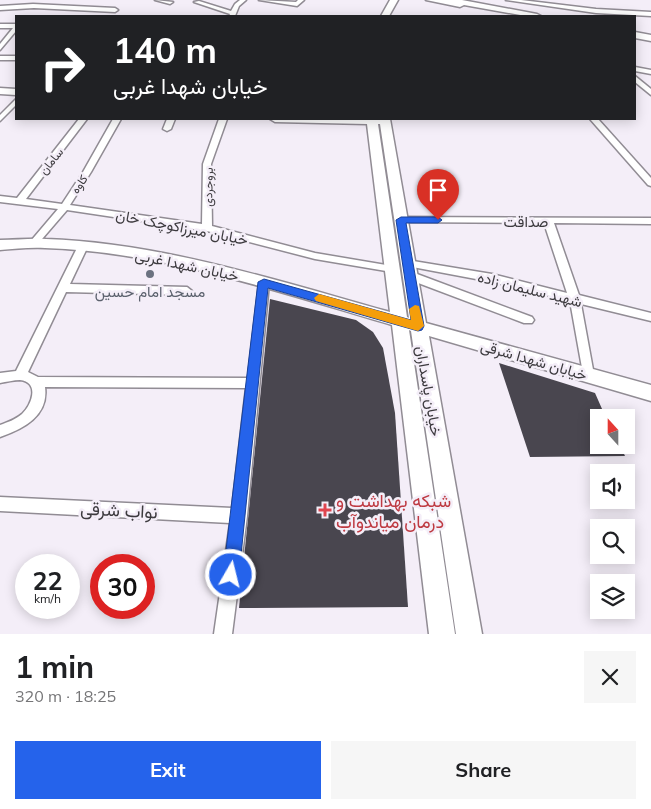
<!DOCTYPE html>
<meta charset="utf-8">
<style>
:root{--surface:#fff;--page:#f6f6f6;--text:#202124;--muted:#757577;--accent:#2563eb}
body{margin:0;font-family:Mulish,Vazirmatn,sans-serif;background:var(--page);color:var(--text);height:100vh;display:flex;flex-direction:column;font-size:19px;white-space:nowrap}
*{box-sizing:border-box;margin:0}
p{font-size:16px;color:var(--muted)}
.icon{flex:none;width:28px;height:28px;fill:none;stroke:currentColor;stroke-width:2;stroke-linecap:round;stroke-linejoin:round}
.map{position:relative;height:634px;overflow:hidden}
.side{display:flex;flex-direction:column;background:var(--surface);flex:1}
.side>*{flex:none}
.hud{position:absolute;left:15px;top:15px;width:621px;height:105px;border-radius:0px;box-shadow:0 2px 12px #0003;background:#202124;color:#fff;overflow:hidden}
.needle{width:32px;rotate:339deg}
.controls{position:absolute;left:590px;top:409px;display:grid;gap:10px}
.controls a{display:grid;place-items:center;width:45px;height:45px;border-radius:0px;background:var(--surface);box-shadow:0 2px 12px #0003;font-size:25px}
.speed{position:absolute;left:15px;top:554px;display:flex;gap:10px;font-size:25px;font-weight:700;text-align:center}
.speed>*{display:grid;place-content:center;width:65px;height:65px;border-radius:50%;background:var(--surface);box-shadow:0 2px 12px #0003;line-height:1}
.speed small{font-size:12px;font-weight:400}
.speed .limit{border:8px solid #d22;background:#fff;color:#111}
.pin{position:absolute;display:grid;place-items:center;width:42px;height:42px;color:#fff;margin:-51px -21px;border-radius:50% 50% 50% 0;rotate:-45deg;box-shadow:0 0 5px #0007}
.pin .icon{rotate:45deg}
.me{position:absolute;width:55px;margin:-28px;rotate:8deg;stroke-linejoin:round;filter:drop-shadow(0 0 4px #0008)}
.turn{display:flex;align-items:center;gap:18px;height:105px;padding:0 15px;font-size:22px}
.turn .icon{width:65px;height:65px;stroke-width:2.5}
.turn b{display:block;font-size:35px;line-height:42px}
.round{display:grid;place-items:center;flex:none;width:52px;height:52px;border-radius:0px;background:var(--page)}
.overview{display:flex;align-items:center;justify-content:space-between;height:85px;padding:0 15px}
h1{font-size:30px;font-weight:700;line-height:38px}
.button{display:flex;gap:10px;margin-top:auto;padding:10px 15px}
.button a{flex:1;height:58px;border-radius:0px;background:var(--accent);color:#fff;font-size:20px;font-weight:700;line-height:58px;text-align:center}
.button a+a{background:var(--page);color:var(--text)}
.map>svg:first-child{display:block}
.building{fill:#49464f}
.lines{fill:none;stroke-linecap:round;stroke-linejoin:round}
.street-casing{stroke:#918c94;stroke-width:3}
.secondary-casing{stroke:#918c94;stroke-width:3}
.street{fill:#fff;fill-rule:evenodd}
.secondary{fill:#fff;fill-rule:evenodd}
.route{fill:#2563eb;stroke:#184099}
.slow{fill:#f59e0b}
.worship-dot{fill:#6b7280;stroke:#f4eef8;stroke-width:2}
.health-dot{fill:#e0444e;stroke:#f4eef8;stroke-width:2}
.labels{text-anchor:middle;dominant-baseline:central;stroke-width:5;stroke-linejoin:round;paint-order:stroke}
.far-street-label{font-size:12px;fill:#3c3a3e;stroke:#f4eef8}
.street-label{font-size:15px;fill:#3c3a3e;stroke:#f4eef8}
.worship-label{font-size:15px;fill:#5b616d;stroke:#f4eef8}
.near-health-label{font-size:18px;fill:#be3a42;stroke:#f4eef8;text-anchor:start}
.near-street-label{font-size:18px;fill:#3c3a3e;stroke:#f4eef8}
</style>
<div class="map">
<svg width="651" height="634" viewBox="0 0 651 634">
<rect width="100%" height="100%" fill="#f4eef8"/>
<g class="building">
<path d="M270 299 356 320 373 332 383 348 395 413 408 607 239 608Z"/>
<path d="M499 363 595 393 606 418H599V445H620L625 456 530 457Z"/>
</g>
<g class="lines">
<g class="street-casing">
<g id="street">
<path d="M155 0 173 2 170 4Z"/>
<path d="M240 0H246L239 6 235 16H229L230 14 194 2 199 1 231 11 235 4Z"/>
<path d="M259 0 296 2 298 0H304L297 6Z"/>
<path d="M506 0H521L596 9 651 12V16L596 13Z"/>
<path d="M33 4 115 8 118 10 115 12 34 8 0 10V6Z"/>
<path d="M0 24H16V31L0 50V44L13 28H0Z"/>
<rect x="0" y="56" width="16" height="4"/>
<path d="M635 67 651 70V74L635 71Z"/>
<path d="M635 76 651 89V95L635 82Z"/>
<path d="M16 99V105L0 121V115Z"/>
<path d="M79 119H87L26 199 62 204 83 172 113 119H121L91 172 70 205 202 224 203 164 219 119H227L211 164 212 226 315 253 392 266 397 269 392 272 315 259 207 231 67 210 36 246H30L28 244 30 242 58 209 0 202V196L17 198Z"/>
<path d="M167 119H175L171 129 167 131 163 129Z"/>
<path d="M590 119H598L651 178V186L648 185Z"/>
<path d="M401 217 651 218V224L554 223 579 295 651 313V321L581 304 594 375 592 379 588 380 584 379 570 301 492 282 407 266 402 263 407 260 492 274 567 293 544 223 398 222V218Z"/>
<path d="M83 243 88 246 70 284 187 287 192 291 187 295 66 292 28 372 38 377 248 378 259 283 264 279 269 283 247 516 232 634H214L230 523 0 511V497L232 508 246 388 45 387C49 416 23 429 0 437V425C8 422 15 420 22 414 32 405 40 382 20 380 14 380 6 382 0 383V373L16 371 78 246Z"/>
<path d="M409 271 532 317 534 320 532 323H524L405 278 404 275Z"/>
</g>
</g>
<g class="secondary-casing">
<g id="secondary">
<path d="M390 0H398L389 16H381Z"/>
<path d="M426 0H462L537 14 541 16H526L464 5 460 7Z"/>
<path d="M635 32 651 35V41L635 38Z"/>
<path d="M0 88 16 89V95L0 94Z"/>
<path d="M270 119H390L426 323 651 385V401L429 336 482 634H456L411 331 409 330 455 634H429L392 325C279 292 164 252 45 248 30 247 15 249 0 250V240C15 240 31 238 46 239 163 243 278 281 390 312L367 124 275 122ZM378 124H380L409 318 407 317Z"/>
</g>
</g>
<use href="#street" class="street"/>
<use href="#secondary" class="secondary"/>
</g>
<path class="route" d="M401 217H438L442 220 438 223H406L424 326 422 330 418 331 268 288 239 575 237 581 231 583 225 581 223 575 258 282 264 279 411 320 396 220Z"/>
<path class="slow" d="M319 294 411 320 409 309 415 305 419 306 424 326 418 331 316 301 314 298Z"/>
<circle class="worship-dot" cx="150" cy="274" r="5"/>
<path class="health-dot" d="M322.5 502.5h5v5h5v5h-5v5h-5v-5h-5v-5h5z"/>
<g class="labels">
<g class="far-street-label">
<text transform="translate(51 161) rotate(-51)">سامان</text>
<text transform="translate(79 184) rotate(-56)">کاوه</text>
<text transform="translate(208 187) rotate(-89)">بروجردی</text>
</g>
<g class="street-label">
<text x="526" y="221">صداقت</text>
<text transform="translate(182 227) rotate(11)">خیابان میرزاکوچک خان</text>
<text transform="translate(187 265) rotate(12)">خیابان شهدا غربی</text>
<text transform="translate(530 289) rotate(14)">شهید سلیمان زاده</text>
<text transform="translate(534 360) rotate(16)">خیابان شهدا شرقی</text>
<text transform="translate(429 391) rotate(80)">خیابان پاسداران</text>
</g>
<g class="worship-label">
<text x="150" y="291">مسجد امام حسین</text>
</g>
<g class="near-health-label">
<text x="336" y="500">شبکه بهداشت و<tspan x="336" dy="21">درمان میاندوآب</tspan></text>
</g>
<g class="near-street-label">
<text transform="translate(119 510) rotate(3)">نواب شرقی</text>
</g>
</g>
</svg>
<div class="controls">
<a><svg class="needle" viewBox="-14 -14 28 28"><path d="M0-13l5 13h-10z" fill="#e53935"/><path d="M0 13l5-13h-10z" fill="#757577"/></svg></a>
<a><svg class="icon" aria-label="sound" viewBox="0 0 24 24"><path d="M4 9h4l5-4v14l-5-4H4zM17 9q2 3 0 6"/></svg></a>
<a><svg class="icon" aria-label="search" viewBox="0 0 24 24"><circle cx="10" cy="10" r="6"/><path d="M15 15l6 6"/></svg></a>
<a><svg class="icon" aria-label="layers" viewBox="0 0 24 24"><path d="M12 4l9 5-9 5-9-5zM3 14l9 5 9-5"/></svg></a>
</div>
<div class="speed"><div>22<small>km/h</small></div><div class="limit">30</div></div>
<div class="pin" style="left:438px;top:220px;background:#d93025"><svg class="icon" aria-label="arrive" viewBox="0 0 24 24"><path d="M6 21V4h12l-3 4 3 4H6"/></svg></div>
<svg class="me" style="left:231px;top:575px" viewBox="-20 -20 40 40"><circle r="17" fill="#2563eb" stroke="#fff" stroke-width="3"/><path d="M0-11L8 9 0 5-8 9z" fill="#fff"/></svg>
<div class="hud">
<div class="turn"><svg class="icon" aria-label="right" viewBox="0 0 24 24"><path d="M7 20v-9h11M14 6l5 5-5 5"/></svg><div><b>140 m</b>خیابان شهدا غربی</div></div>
</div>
</div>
<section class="side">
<div class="overview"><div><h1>1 min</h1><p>320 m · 18:25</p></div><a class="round"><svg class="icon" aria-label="close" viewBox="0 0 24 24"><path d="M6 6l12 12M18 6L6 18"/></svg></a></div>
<div class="button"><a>Exit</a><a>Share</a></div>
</section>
